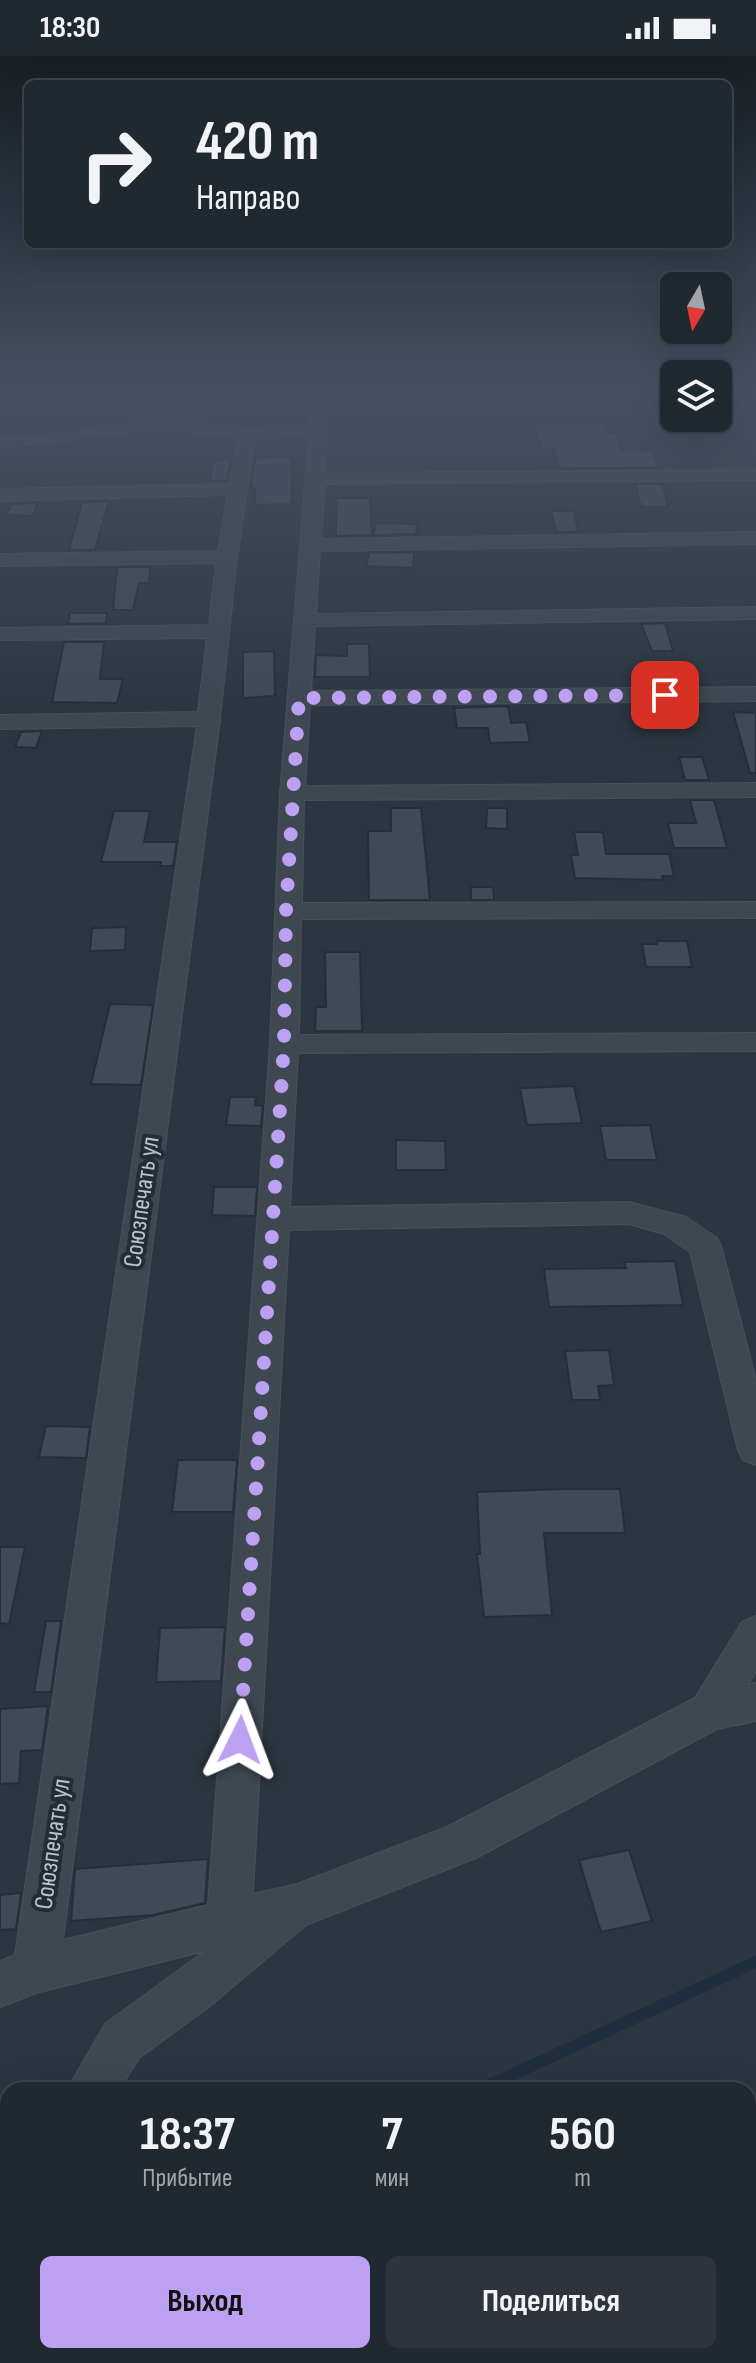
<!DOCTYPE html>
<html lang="ru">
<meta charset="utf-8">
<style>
:root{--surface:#202830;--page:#2d343c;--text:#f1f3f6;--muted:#a2a6ab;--line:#3d444c;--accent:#bca0f2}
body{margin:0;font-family:"Sofia Sans Condensed",sans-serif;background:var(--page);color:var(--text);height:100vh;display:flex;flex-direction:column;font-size:30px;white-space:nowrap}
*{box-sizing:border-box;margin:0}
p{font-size:26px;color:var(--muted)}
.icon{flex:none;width:44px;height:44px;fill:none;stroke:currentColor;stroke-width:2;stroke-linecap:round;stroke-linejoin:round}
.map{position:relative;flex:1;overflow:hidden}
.details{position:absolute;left:0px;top:2026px;width:756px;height:282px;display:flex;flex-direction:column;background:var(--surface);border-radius:24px 24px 0 0;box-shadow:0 8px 32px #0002,0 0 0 2px var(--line)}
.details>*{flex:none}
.banner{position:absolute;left:24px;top:24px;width:708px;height:168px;border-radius:12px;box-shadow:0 8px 32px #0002,0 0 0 2px var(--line);background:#202830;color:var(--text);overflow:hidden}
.needle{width:52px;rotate:189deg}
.buttons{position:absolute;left:660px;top:216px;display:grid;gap:16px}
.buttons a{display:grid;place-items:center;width:72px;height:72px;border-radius:12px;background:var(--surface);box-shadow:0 8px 32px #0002,0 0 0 2px var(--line);font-size:40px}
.pin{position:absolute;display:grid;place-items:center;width:68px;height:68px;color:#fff;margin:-34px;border-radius:16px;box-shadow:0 4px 12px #0006}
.me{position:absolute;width:88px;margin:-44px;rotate:3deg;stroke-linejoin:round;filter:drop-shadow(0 0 6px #0008)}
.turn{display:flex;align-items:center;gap:28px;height:168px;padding:0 40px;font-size:36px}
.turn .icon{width:104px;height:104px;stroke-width:2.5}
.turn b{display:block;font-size:56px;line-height:68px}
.eta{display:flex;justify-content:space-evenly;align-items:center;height:136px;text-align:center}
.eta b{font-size:48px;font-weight:700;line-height:56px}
.cta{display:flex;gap:16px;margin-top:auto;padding:16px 40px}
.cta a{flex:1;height:92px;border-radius:12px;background:var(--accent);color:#111;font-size:32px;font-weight:700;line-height:92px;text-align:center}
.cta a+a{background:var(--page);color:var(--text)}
.status{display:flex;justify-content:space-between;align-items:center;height:56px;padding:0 40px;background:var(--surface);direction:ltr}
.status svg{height:22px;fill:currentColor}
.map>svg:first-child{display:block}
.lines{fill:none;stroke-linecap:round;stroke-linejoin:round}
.stream-far1{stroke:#1f2e3e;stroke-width:5}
.stream{stroke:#1f2e3e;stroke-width:12}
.building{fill:#3e4a56;stroke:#252f38;stroke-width:2}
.minor-casing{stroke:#48515a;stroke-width:2}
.minor{fill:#3f4851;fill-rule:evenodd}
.route{stroke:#bca0f2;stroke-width:14;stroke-dasharray:0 25.2}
.labels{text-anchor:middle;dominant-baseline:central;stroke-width:8;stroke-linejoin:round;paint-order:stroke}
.street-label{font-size:26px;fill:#bcc3ca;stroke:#232d36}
</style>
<div class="status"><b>18:30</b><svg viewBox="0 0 49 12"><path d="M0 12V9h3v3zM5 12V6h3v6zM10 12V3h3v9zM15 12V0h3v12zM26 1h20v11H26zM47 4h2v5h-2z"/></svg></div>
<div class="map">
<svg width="756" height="2307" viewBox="0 0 756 2307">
<rect width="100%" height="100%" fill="#2b3640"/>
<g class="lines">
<path class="stream-far1" d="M718 340 756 350"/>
<g class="stream">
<path d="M479 2034 756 1906"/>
<path d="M279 2300 283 2307"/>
</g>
</g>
<g class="building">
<path d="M605 365 608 377H616L621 394H653L658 412H560L554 393 542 394 533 367Z"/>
<path d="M291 401 292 448 255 449V432H251L255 402Z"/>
<path d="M231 403 227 425H210L213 404Z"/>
<path d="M635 428H662L668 451H641Z"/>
<path d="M336 442H370L372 479 336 480Z"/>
<path d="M109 445 95 494H69L82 446Z"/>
<path d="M37 447 33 460 7 459 11 448Z"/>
<path d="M551 455H574L578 476H556Z"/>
<path d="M376 467 417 468 416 478 373 479Z"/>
<path d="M414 496 413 512 366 510 369 497Z"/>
<path d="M117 511H150L149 527H139L133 554H113Z"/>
<path d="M70 557H107L106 567 68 568Z"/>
<path d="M665 567 673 595H652L641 568Z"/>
<path d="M64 586H104L100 623H123L117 647 52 646Z"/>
<path d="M347 588H369L370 621H315L316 599 347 600Z"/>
<path d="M274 595 275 640 243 642V596Z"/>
<path d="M508 650 511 667 526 666 530 686 490 687 488 672H457L454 652Z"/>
<path d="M733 656 756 657V717H750Z"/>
<path d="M42 675 36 692 15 691 21 676Z"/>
<path d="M679 701H702L709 724H685Z"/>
<path d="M690 744H714L727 792H674L668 767H696Z"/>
<path d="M391 752H421L430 844H369L368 775H391Z"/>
<path d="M487 752H507V773L486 772Z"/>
<path d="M114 755H150L144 786H177L173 810H160L161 806H101Z"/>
<path d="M574 776H603L606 798H669L674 820H662L663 824 575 822 571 799H578Z"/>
<path d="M471 831H493L494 844H471Z"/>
<path d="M126 871 125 894 90 895 92 872Z"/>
<path d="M657 885H687L692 911H646L642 888H657Z"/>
<path d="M325 896H360L362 975H315L316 951H326Z"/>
<path d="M110 948 153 949 141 1029 91 1028Z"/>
<path d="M574 1030 582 1067 527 1069 520 1032Z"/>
<path d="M230 1041H256L255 1049 263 1050 261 1070 226 1069Z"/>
<path d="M650 1069 657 1104H606L600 1070Z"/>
<path d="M396 1084 445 1085 446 1114H396Z"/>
<path d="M214 1131H257L255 1160 212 1159Z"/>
<path d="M675 1205 683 1249 549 1251 544 1213 626 1212 624 1206Z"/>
<path d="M609 1294 614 1329 598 1330 600 1344H572L565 1295Z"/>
<path d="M46 1370 90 1371 86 1402 39 1401Z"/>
<path d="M178 1404H237L233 1456H172Z"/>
<path d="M562 1433H620L625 1477H544L552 1559 484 1561 477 1498H480L477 1436Z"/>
<path d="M0 1491H25L9 1568 0 1567Z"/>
<path d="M46 1565H61L51 1636H34Z"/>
<path d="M225 1571 221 1625 156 1626 160 1572Z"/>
<path d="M48 1650 42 1694 21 1695 19 1727 0 1728V1653Z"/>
<path d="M629 1794 652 1865 601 1876 579 1804Z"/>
<path d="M208 1803 205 1847 153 1859 71 1865 75 1813Z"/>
<path d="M21 1837 16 1873 0 1874V1839Z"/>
</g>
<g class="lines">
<g class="minor-casing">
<g id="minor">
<path d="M218 337H251C244 345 224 345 218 337Z"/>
<path d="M323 337H339L342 344 337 358 327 362 325 417 756 414V424L325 428 321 483 756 476V488L320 495 316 558 756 551V563L315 570 311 635 756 631V645L310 649 305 730 756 727V741L304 744 302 847 756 846V862L301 863 299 979 756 977V995L298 997 290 1151 629 1146 686 1161 717 1182 721 1190 756 1324V1409L743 1404 738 1394 690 1196 664 1178 629 1168 289 1174 253 1838 297 1828 447 1771 695 1642 742 1566 756 1560V1615L748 1629 756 1627V1665L717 1673 476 1802 306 1869 210 1950 139 2002 119 2034H67L105 1968 205 1895 36 1937 0 1951V1905L15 1899 197 670 0 673V659L198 656 207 582 0 584V572L209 569 216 507 0 510V498L218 495 228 439 0 445V433L230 428 238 382C207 377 175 372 144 374 95 377 49 390 0 391V381L45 380 143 364 204 366 247 373 309 369 312 355 323 351ZM309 380 280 737 270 988 208 1849 63 1884 220 663 237 501 255 383Z"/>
<path d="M13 2300H67L68 2307H14Z"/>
</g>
</g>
<use href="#minor" class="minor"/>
</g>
<linearGradient id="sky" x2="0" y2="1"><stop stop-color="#181e23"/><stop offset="0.51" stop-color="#445264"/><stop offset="1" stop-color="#445264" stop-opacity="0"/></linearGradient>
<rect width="756" height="660" fill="url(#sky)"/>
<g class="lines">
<path class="route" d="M240 1684 284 988 286 855 299 642 665 639"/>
</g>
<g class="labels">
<g class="street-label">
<text transform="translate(142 1146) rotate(-82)">Союзпечать ул</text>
<text transform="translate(53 1788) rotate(-82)">Союзпечать ул</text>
</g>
</g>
</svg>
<div class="buttons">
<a><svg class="needle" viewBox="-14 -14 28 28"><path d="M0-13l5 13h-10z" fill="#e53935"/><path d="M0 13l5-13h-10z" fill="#a2a6ab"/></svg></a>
<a><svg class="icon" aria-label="layers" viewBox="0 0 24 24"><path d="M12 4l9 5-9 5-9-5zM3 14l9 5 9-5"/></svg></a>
</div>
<div class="pin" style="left:665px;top:639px;background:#d93025"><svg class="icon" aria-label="arrive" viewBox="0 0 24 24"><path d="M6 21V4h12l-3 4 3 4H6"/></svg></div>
<svg class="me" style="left:240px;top:1684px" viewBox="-20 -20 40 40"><path d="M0-17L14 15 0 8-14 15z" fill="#bca0f2" stroke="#fff" stroke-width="4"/></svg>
<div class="banner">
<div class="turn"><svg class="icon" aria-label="right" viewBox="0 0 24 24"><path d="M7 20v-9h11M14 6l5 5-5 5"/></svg><div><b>420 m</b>Направо</div></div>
</div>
<section class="details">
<div class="eta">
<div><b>18:37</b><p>Прибытие</p></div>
<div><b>7</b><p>мин</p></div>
<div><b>560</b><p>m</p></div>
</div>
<div class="cta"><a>Выход</a><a>Поделиться</a></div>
</section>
</div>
